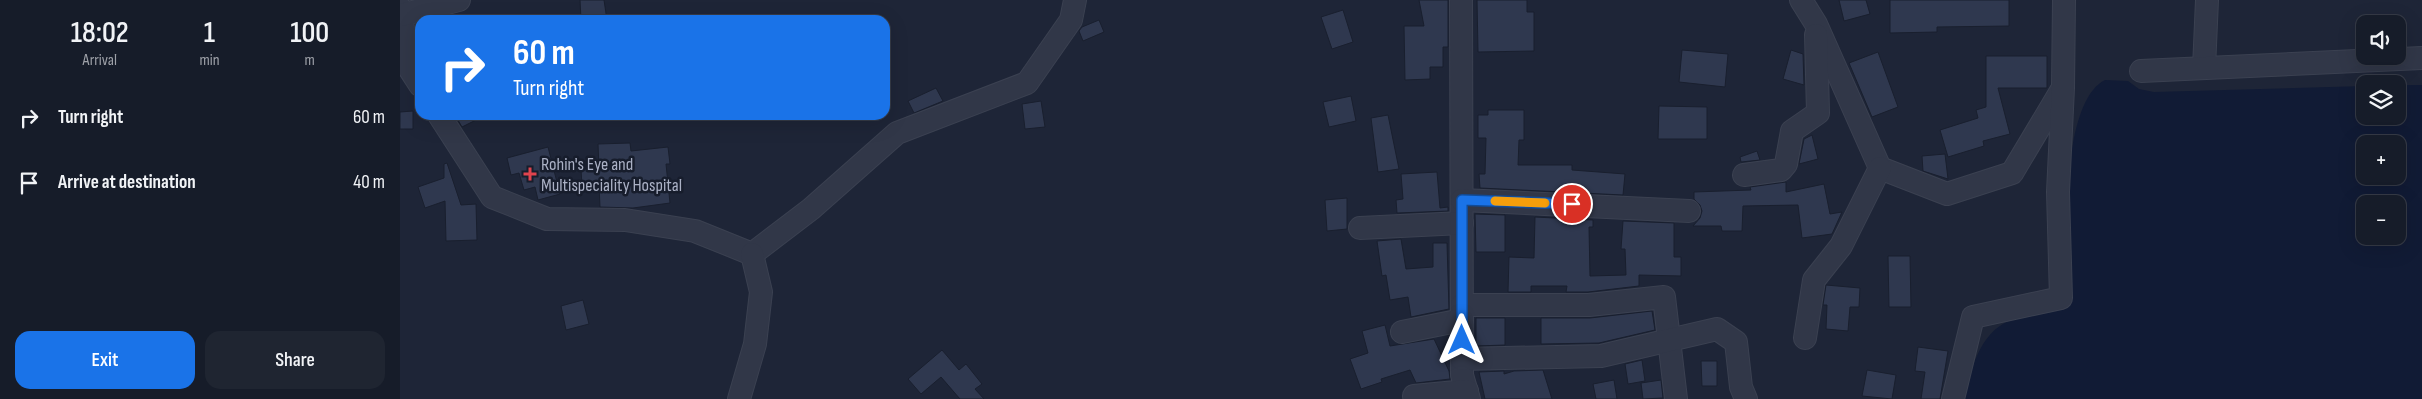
<!DOCTYPE html>
<meta charset="utf-8">
<style>
:root{--surface:#161c29;--page:#1f2531;--text:#f1f3f6;--muted:#9ea1a8;--line:#353a46;--accent:#1a73e8}
body{margin:0;font-family:"Sofia Sans Condensed",sans-serif;background:var(--page);color:var(--text);height:100vh;display:flex;flex-direction:column;font-size:19px;white-space:nowrap}
*{box-sizing:border-box;margin:0}
p{font-size:16px;color:var(--muted)}
.icon{flex:none;width:28px;height:28px;fill:none;stroke:currentColor;stroke-width:2;stroke-linecap:round;stroke-linejoin:round}
.map{position:relative;flex:1;overflow:hidden}
.panel{display:flex;flex-direction:column;background:var(--surface);width:400px}
.panel>*{flex:none}
.top-card{position:absolute;left:15px;top:15px;width:475px;height:105px;border-radius:15px;box-shadow:0 5px 20px #0002,0 0 0 1px var(--line);background:#1a73e8;color:#fff;overflow:hidden}
.buttons{position:absolute;left:1956px;top:15px;display:grid;gap:10px}
.buttons a{display:grid;place-items:center;width:50px;height:50px;border-radius:10px;background:var(--surface);box-shadow:0 5px 20px #0002,0 0 0 1px var(--line);font-size:25px}
.pin{position:absolute;display:grid;place-items:center;width:42px;height:42px;color:#fff;margin:-21px;border:2px solid #fff;border-radius:50%;box-shadow:0 1px 5px #0007}
.me{position:absolute;width:55px;margin:-28px;rotate:0deg;stroke-linejoin:round;filter:drop-shadow(0 0 4px #0008)}
.turn{display:flex;align-items:center;gap:18px;height:105px;padding:0 15px;font-size:22px}
.turn .icon{width:65px;height:65px;stroke-width:2.5}
.turn b{display:block;font-size:35px;line-height:42px}
.eta{display:flex;justify-content:space-evenly;align-items:center;height:85px;text-align:center}
.eta b{font-size:30px;font-weight:600;line-height:35px}
.button{display:flex;gap:10px;margin-top:auto;padding:10px 15px}
.button a{flex:1;height:58px;border-radius:15px;background:var(--accent);color:#fff;font-size:20px;font-weight:600;line-height:58px;text-align:center}
.button a+a{background:var(--page);color:var(--text)}
ul{padding:0;list-style:none}
li{display:flex;align-items:center;gap:15px;height:65px;padding:0 15px}
li div{flex:1}
li b{display:block;font-size:19px}
li em{font-style:normal}
main{display:flex;flex:1;min-height:0}
.map>svg:first-child{display:block}
.water{fill:#111b35;fill-rule:evenodd}
.building{fill:#2f384f;stroke:#191f2e}
.lines{fill:none;stroke-linecap:round;stroke-linejoin:round}
.minor-casing{stroke:#3b4151;stroke-width:24}
.minor{stroke:#313748;stroke-width:22}
.route-casing{stroke:#114b97;stroke-width:12}
.route{stroke:#1a73e8;stroke-width:9}
.slow{stroke:#f59e0b;stroke-width:9}
.health-dot{fill:#e0444e;stroke:#171d2c;stroke-width:2}
.labels{text-anchor:middle;dominant-baseline:central;stroke-width:5;stroke-linejoin:round;paint-order:stroke}
.poi-label{font-size:18px;fill:#abb1c5;stroke:#171d2c;text-anchor:start}
</style>
<main>
<section class="panel">
<div class="eta">
<div><b>18:02</b><p>Arrival</p></div>
<div><b>1</b><p>min</p></div>
<div><b>100</b><p>m</p></div>
</div>
<ul>
<li><svg class="icon" aria-label="right" viewBox="0 0 24 24"><path d="M7 20v-9h11M14 6l5 5-5 5"/></svg><div><b>Turn right</b></div><em>60 m</em></li>
<li><svg class="icon" aria-label="arrive" viewBox="0 0 24 24"><path d="M6 21V4h12l-3 4 3 4H6"/></svg><div><b>Arrive at destination</b></div><em>40 m</em></li>
</ul>
<div class="button"><a>Exit</a><a>Share</a></div>
</section>
<div class="map">
<svg width="2022" height="399" viewBox="0 0 2022 399">
<rect width="100%" height="100%" fill="#1e2537"/>
<path class="water" d="M1705 80 1728 81 1739 89 1754 92 1965 86V116H1998V85H2022V399H1562C1571 372 1579 333 1609 321 1627 314 1647 313 1665 306 1666 258 1658 103 1705 80ZM1965 144H1998V176H1965ZM1965 204H1998V236H1965Z"/>
<g class="building">
<path d="M180 0H204L207 20H181Z"/>
<path d="M1019 0H1048V47H1043V67H1030V79L1005 80 1004 26H1024Z"/>
<path d="M1077 0H1127V12H1134V51L1078 52Z"/>
<path d="M1439 0H1466L1470 14 1444 21Z"/>
<path d="M1490 0H1609V26L1537 27V32L1490 33Z"/>
<path d="M943 10 953 42 932 49 921 17Z"/>
<path d="M699 20 704 32 683 41 679 31 682 27Z"/>
<path d="M1282 50 1328 54 1325 87 1279 82Z"/>
<path d="M1391 50 1403 54 1404 85 1383 79Z"/>
<path d="M1478 52 1498 107 1472 117 1449 63Z"/>
<path d="M1586 56H1647V88H1598L1610 134 1583 141 1584 146 1548 157 1540 130 1578 118 1576 110 1586 107Z"/>
<path d="M536 88 543 101 514 113 508 101Z"/>
<path d="M951 96 956 121 929 127 923 102Z"/>
<path d="M641 101 645 127 625 129 622 104Z"/>
<path d="M1259 106 1307 107V139H1258Z"/>
<path d="M1088 110H1124V140H1119L1118 165H1172V170L1225 174 1223 195 1080 188 1079 174H1085L1086 138H1078V115H1088Z"/>
<path d="M13 111V129H0V112Z"/>
<path d="M55 115H86L62 127Z"/>
<path d="M988 115 999 169 978 172 971 118Z"/>
<path d="M1412 135 1418 159 1399 164 1404 139Z"/>
<path d="M230 143 231 151 268 147 270 164H266L270 203 233 208 200 207 199 185 182 186 181 169 199 168 198 144Z"/>
<path d="M148 147 160 194 138 200 135 187 124 190 119 173 111 175 107 158Z"/>
<path d="M1357 151 1360 160 1341 162 1340 157Z"/>
<path d="M1545 154 1548 179 1523 171 1522 156Z"/>
<path d="M47 163 61 205 76 204 77 240 46 241 45 201 25 208 18 187 44 178V164Z"/>
<path d="M1037 172 1040 208 1048 207V211L997 213 996 200 1003 199 1001 174Z"/>
<path d="M1386 182V192L1424 184 1430 214 1442 212 1432 234 1402 238 1398 205 1343 206 1342 231H1322L1321 226H1293L1300 218 1302 211 1300 205 1294 199V192L1351 190 1350 187Z"/>
<path d="M947 198V229L927 231 925 200Z"/>
<path d="M1075 214 1105 215V252H1076Z"/>
<path d="M1135 217 1193 220V227H1189L1190 276 1226 275 1225 249H1221L1223 221 1274 223V257H1281V276L1239 275V286L1188 292H1166L1167 286H1131V292H1108L1109 257 1134 258Z"/>
<path d="M1001 239 1006 269 1033 267V243H1047L1049 309 1011 317 1008 297 990 300 986 275 982 276 977 241Z"/>
<path d="M1488 256H1510L1511 307H1489Z"/>
<path d="M1426 285 1460 288 1459 307H1450L1448 331 1426 329 1427 305H1423Z"/>
<path d="M183 300 189 324 166 330 161 306Z"/>
<path d="M1252 311 1255 330 1199 343 1141 344V318H1190Z"/>
<path d="M1076 318H1105V345L1076 346Z"/>
<path d="M985 325 990 346 1034 339 1049 371 1050 379 1016 383 1010 370 981 379 982 382 961 389 950 359 968 353 962 331Z"/>
<path d="M1518 347 1548 351 1540 399H1521L1525 372 1515 371Z"/>
<path d="M542 350 559 370 566 364 582 384 575 389 584 399H560L541 377 521 394 508 379Z"/>
<path d="M1242 360 1245 381 1228 384 1225 364Z"/>
<path d="M1301 361H1317V386H1302Z"/>
<path d="M1143 370 1152 399H1085L1079 372 1104 371V374L1114 371Z"/>
<path d="M1467 370 1496 375 1492 399 1462 396Z"/>
<path d="M1214 380 1217 399H1196L1193 384Z"/>
<path d="M1261 380 1263 398 1243 399 1241 383Z"/>
</g>
<g class="lines">
<g class="minor-casing">
<g id="minor">
<path d="M1061 0 1062 375 1069 399"/>
<path d="M1401 0 1416 24 1480 168 1547 194 1612 173 1661 91"/>
<path d="M0 8 9 68 20 85"/>
<path d="M1 15 59 0"/>
<path d="M1804 68 1807 0"/>
<path d="M1741 71 2022 58"/>
<path d="M39 115 92 197 147 219 225 220 295 231 352 254 411 209 497 133 627 83 671 20 675 0"/>
<path d="M1344 175 1381 170 1386 164 1392 131 1418 113 1416 35"/>
<path d="M1062 200 1289 211"/>
<path d="M960 228 1062 223"/>
<path d="M1062 305H1189L1264 297 1276 399"/>
<path d="M1002 332 1062 320"/>
<path d="M1405 338 1414 280 1441 246 1480 168"/>
<path d="M1062 359 1201 356 1317 329 1336 342 1341 387 1346 399"/>
<path d="M1014 396 1067 391"/>
<path d="M339 399 355 344 361 292 352 254"/>
<path d="M1553 399 1573 317 1661 298 1658 192 1663 88 1664 0"/>
</g>
</g>
<use href="#minor" class="minor"/>
</g>
<g class="lines">
<g class="route-casing">
<path id="route" d="M1062 340V200L1172 204"/>
</g>
<use href="#route" class="route"/>
<path class="slow" d="M1095 201 1145 203"/>
</g>
<path class="health-dot" d="M127.5 166.5h5v5h5v5h-5v5h-5v-5h-5v-5h5z"/>
<g class="labels">
<g class="poi-label">
<text x="141" y="164">Rohin's Eye and<tspan x="141" dy="21">Multispeciality Hospital</tspan></text>
</g>
</g>
</svg>
<div class="buttons">
<a><svg class="icon" aria-label="sound" viewBox="0 0 24 24"><path d="M4 9h4l5-4v14l-5-4H4zM17 9q2 3 0 6"/></svg></a>
<a><svg class="icon" aria-label="layers" viewBox="0 0 24 24"><path d="M12 4l9 5-9 5-9-5zM3 14l9 5 9-5"/></svg></a>
<a>+</a>
<a>−</a>
</div>
<div class="pin" style="left:1172px;top:204px;background:#d93025"><svg class="icon" aria-label="arrive" viewBox="0 0 24 24"><path d="M6 21V4h12l-3 4 3 4H6"/></svg></div>
<svg class="me" style="left:1062px;top:340px" viewBox="-20 -20 40 40"><path d="M0-17L14 15 0 8-14 15z" fill="#1a73e8" stroke="#fff" stroke-width="4"/></svg>
<div class="top-card">
<div class="turn"><svg class="icon" aria-label="right" viewBox="0 0 24 24"><path d="M7 20v-9h11M14 6l5 5-5 5"/></svg><div><b>60 m</b>Turn right</div></div>
</div>
</div>
</main>
